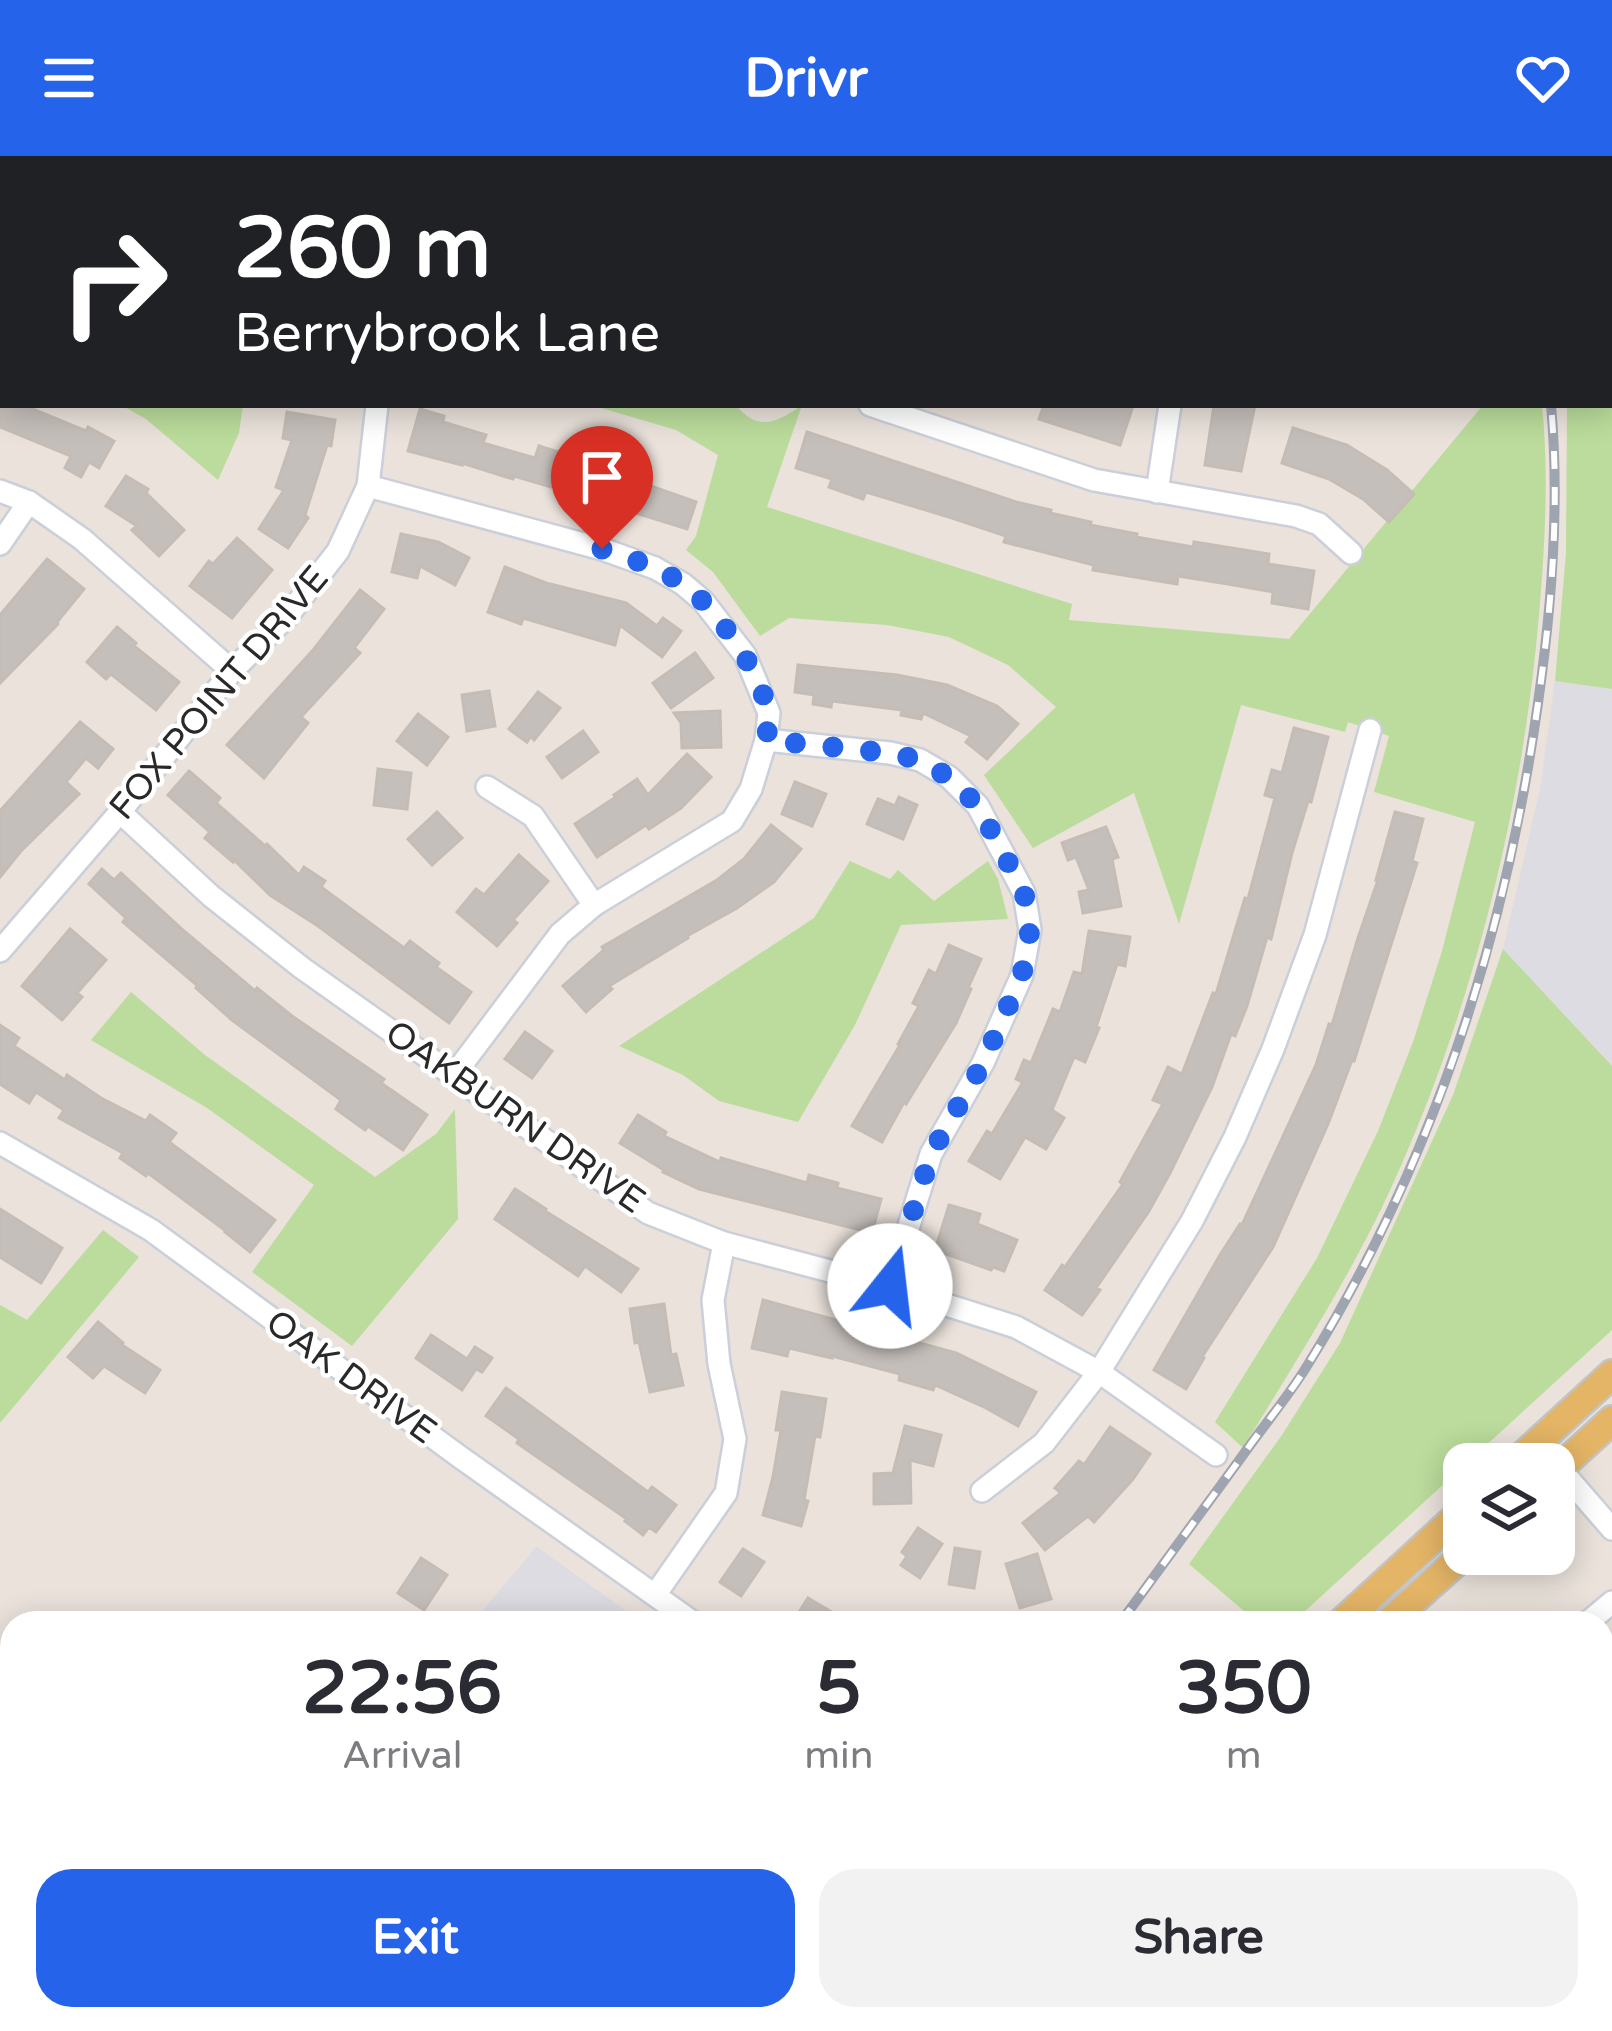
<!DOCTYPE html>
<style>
:root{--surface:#fff;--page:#f2f2f3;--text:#2b2b33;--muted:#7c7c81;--accent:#2563eb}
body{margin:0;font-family:"Varela Round",sans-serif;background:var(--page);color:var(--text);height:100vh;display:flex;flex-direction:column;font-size:45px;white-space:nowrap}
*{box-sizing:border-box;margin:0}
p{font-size:39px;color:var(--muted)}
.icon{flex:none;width:66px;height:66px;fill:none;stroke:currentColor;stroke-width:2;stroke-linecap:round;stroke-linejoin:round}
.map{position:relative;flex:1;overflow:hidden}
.drawer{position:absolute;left:0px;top:1455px;width:1614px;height:420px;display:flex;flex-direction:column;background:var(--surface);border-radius:36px 36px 0 0;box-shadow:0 6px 30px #0003}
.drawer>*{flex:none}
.top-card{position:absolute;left:0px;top:0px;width:1614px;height:252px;box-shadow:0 6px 30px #0003;background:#202124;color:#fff;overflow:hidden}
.tools{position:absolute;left:1443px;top:1287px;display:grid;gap:24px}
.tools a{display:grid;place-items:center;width:132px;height:132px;border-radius:24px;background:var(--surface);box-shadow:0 6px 30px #0003;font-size:60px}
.pin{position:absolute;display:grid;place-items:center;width:102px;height:102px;color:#fff;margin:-123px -51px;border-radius:50% 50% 50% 0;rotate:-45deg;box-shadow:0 0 12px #0007}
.pin .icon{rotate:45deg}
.me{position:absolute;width:132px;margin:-66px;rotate:16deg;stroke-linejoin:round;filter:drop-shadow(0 0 9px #0008)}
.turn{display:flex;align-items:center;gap:42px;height:252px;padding:0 36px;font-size:54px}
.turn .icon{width:156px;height:156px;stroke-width:2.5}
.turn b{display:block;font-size:84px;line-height:102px}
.eta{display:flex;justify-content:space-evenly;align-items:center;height:204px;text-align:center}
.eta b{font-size:72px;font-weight:700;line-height:84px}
.action{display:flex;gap:24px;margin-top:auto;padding:24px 36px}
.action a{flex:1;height:138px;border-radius:36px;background:var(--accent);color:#fff;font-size:48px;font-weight:700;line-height:138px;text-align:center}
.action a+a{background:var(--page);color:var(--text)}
header{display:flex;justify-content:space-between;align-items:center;height:156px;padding:0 36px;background:var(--accent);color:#fff;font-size:54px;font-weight:700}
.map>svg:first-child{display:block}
.industrial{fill:#dddce3}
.green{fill:#bbdc9c}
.building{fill:#c5bfbb;stroke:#c5bdb5;stroke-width:3}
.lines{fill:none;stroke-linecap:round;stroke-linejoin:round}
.minor-casing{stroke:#cacfd9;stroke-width:26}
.major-casing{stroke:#c3c3c3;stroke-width:32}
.minor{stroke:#fff;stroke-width:21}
.major{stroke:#e4b566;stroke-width:27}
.rail-casing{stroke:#9fa4b1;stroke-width:10}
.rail{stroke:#fff;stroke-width:6;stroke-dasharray:18;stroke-linecap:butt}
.route{stroke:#2563eb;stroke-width:21;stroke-dasharray:0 37.8}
.labels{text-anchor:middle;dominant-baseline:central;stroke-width:9;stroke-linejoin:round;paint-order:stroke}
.street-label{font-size:36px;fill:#292929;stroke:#fff}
</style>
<header><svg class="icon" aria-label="menu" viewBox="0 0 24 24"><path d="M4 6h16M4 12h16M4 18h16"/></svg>Drivr<svg class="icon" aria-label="heart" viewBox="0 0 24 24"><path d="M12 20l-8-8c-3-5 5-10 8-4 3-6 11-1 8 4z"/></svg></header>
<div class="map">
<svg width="1612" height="1875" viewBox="0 0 1612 1875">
<rect width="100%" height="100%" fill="#eae2db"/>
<g class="industrial">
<path d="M1555 525 1612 533V910L1503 793 1540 633Z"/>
<path d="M537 1390V1391L643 1467H472Z"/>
<path d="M12 1710V1863H810L801 1875H0V1734Z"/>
</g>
<g class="green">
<path d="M1612 112V533L1555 525 1566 397 1567 249H1611Z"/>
<path d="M121 249H243L239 277 218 324 146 263Z"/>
<path d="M591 249H736C758 277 778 266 802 249L767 351 1072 448 1069 464 1289 483 1483 249H1542C1549 318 1545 389 1539 459 1522 656 1474 849 1392 1030 1350 1122 1295 1206 1243 1292L1215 1266 1317 1102 1378 975 1413 886 1442 795 1475 666 1374 636 1389 580 1348 566 1345 576 1241 549 1179 768 1134 637 1033 692 984 619 1056 551 1008 509 949 481 887 469 789 462 760 480 713 416 686 394 696 380 718 299 676 274Z"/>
<path d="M850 705 890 723 898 714 934 745 988 705 998 723 1008 763 901 769 855 869 798 966 719 945 683 919 619 890 814 762Z"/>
<path d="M1503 793 1612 910V1174L1292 1467H1258L1189 1408 1282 1279 1340 1187 1453 939Z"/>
<path d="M131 836 205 899 375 1021 436 978 455 953 458 1063 352 1190 252 1116 314 1029 207 952 91 884Z"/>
<path d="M103 1074 139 1101 0 1267V1149L27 1164Z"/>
</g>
<g class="building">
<path d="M0 249H23L86 275 88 271 114 285 99 312 89 306 81 321 65 312 71 300 0 271Z"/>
<path d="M1044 249H1121L1132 253 1120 289 1039 263Z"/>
<path d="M1214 249H1255L1241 315 1205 309Z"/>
<path d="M420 253 444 260 443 266 486 279 483 287 535 302 539 290 583 304 584 301 613 312 611 316 696 346 687 373 613 350 615 342 555 320 551 331 514 320 513 323 462 307V309L408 295Z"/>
<path d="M287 256 335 264 331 290 327 289 305 359 308 362 288 392 259 373 284 334 276 331 292 284 283 282Z"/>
<path d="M1293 272 1347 289 1387 314 1414 338 1389 366 1363 343 1329 323 1282 307Z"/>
<path d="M807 276 1016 346 1051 354 1050 357 1091 366 1090 369 1137 378 1136 381 1193 391 1194 386 1269 398 1268 408 1314 415 1308 453 1272 447 1273 436 1228 428 1178 420 1177 428 1093 414 1094 409 1004 386 1006 380 949 361 866 336 863 343 829 331 832 323 796 312Z"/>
<path d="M126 320 148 333 146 337 184 374 159 400 132 374 137 370 106 350Z"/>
<path d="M401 378 438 386 469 402 455 429 420 410 417 422 392 416Z"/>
<path d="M237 382 272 414 232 462 190 430 209 405 213 408Z"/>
<path d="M47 403 84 433 57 466 58 468 0 527V459Z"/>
<path d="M505 411 546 427 626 447 657 470 663 462 681 475 662 501 620 469 615 489 523 462 521 468 488 456Z"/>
<path d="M360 434 384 453 354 492 360 497 301 561 308 567 264 622 227 589 314 493Z"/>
<path d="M117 471 136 487 134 490 179 526 156 554 111 518 106 523 87 506Z"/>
<path d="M695 497 713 522 671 552 653 527Z"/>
<path d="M798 509 897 519 947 529 997 550 1018 568 987 603 966 586 971 580 923 557 921 563 901 559 902 554 832 545 831 551 813 548 814 539 795 536Z"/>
<path d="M489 535 495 570 467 575 462 539Z"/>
<path d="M538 536 560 552 534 584 531 580 527 586 509 573Z"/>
<path d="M720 555 721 591 682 592 681 567 674 557Z"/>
<path d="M418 558 448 581 427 609 397 585Z"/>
<path d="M80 566 113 593 98 612 86 602 66 626 79 638 21 695 0 721V655Z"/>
<path d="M1294 572 1328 581 1311 646 1308 645 1292 697 1271 783 1267 781 1247 850 1235 880 1231 878 1212 931 1170 1017 1149 1055 1096 1132 1100 1134 1082 1159 1045 1134 1062 1109 1065 1111 1123 1028 1120 1026 1163 948 1153 944 1168 911 1182 918 1213 837 1216 838 1245 742 1248 743 1275 642 1265 639 1272 614 1282 617Z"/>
<path d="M583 575 598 596 562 622 547 601Z"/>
<path d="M687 598 711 621 681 652 649 673 646 669 597 701 575 668 616 641 614 639 637 623 648 639Z"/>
<path d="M378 613 411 617 407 653 374 649Z"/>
<path d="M189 615 220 642 216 647 265 690 267 688 299 719 304 711 325 725 321 731 404 792 410 785 439 807 436 811 471 836 449 867 318 770 270 739 234 704 233 706 205 682 210 676 168 639Z"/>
<path d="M795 626 826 638 812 670 782 658Z"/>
<path d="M899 641 917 649 903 683 867 668 878 643 895 650Z"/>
<path d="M437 656 462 682 432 709 408 683Z"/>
<path d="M1395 656 1423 663 1412 705 1417 707 1354 905 1352 904 1328 968 1273 1091 1202 1201 1204 1202 1186 1233 1154 1214 1220 1099 1240 1068 1242 1069 1316 909 1329 868 1332 869 1358 782 1378 724H1376Z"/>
<path d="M771 669 801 693 774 726 737 752 687 780 688 782 609 830 612 833 586 856 563 830 604 794 602 791 717 724 744 703Z"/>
<path d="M1106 671 1118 701 1112 703 1121 750 1083 757 1079 736 1089 734 1076 701 1068 704 1062 687Z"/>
<path d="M519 699 548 725 513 764 517 767 497 790 457 756 476 733 484 739Z"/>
<path d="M102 713 114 724 121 717 184 775 255 835 257 832 292 860 384 923 381 927 427 959 403 994 368 970 365 974 336 953 341 944 232 864 196 832 198 830 123 766 126 762 89 728Z"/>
<path d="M70 773 106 804 77 837 82 841 62 864 22 830Z"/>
<path d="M1089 775 1130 781 1125 810 1117 808 1096 871 1099 872 1085 906 1074 901 1052 954 1064 962 1046 993 1025 981 1000 1023 969 1005 987 975 992 978 1023 926 1016 923 1024 904 1031 907 1053 853 1060 856 1074 816 1082 818Z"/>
<path d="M949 789 981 803 968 832 971 833 956 867 906 948 904 946 882 986 852 970 900 889 898 888 919 850 913 847 929 814 936 818Z"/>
<path d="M0 869 19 882 14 890 65 924 67 919 101 942 146 965 150 959 176 977 169 986 275 1064 250 1096 225 1076 226 1075 148 1017 146 1020 120 1002 123 997 59 962 64 954 36 936 29 947 0 928Z"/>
<path d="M525 876 552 895 532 922 505 903Z"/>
<path d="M638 959 666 976 664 980 720 1006 721 1002 807 1027 809 1019 838 1027 837 1032 881 1043 872 1077 699 1033 663 1016 664 1014 620 987Z"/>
<path d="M515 1033 546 1053 545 1055 638 1113 621 1136 585 1110 578 1120 495 1063Z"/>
<path d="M949 1049 980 1058 977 1068 1017 1084 1004 1115 993 1111 991 1114 935 1094Z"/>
<path d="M0 1053 62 1092 41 1127 0 1101Z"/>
<path d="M763 1144 956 1197 1036 1236 1018 1270 986 1252 935 1229 933 1234 899 1224 900 1218 832 1200V1202L789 1192 787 1200 752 1192Z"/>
<path d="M664 1148 671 1199 676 1198 683 1229 650 1236 639 1186 635 1187 630 1153Z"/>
<path d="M98 1166 123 1187 122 1189 160 1214 145 1237 104 1210 93 1222 68 1201Z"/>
<path d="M431 1179 467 1203 475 1191 492 1202 482 1216 476 1213 462 1234 416 1202Z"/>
<path d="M506 1232 648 1336 652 1331 676 1349 656 1376 649 1371 643 1379 625 1365 627 1363 517 1287 519 1283 486 1260Z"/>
<path d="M782 1236 826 1243 820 1281 815 1280 804 1344 808 1345 801 1370 763 1359 773 1321 781 1274H776Z"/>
<path d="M905 1270 941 1279 933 1310 910 1304 911 1347 874 1348V1318L893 1317Z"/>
<path d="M1110 1271 1150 1298 1133 1323 1094 1366 1088 1360 1045 1394 1023 1367 1061 1337 1055 1332 1079 1305 1084 1309Z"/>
<path d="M918 1372 942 1388 920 1422 901 1409 907 1400 902 1396Z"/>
<path d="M955 1392 980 1396 974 1432 949 1428Z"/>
<path d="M743 1393 764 1406 741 1440 720 1426Z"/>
<path d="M1037 1398 1051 1443 1020 1452 1006 1408Z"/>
<path d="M421 1402 447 1419 424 1454 398 1437Z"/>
<path d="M808 1442 850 1467H792Z"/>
</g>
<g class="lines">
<g class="minor-casing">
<g id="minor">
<path d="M291 0 307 3"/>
<path d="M924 0 925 3"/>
<path d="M1185 0V3"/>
<path d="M539 3 557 0"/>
<path d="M870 249 1094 324 1296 360 1319 368 1351 397"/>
<path d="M368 330 602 393 655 412 683 428 703 445 745 499 769 557 766 584 751 633 732 665 594 749 560 778 454 919"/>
<path d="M0 335 29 346 82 383 232 515"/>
<path d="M1157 336 1170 249"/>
<path d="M0 388 29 346"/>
<path d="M766 584 890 597 920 604 949 621 978 650 1024 737 1030 774 1022 819 983 907 931 998 890 1131"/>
<path d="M487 631 533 660 594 749"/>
<path d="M120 656 211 740 302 812 648 1057 724 1087 890 1131 1016 1171 1099 1216 1216 1299"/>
<path d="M0 795 120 656 232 515 289 458 338 395 368 330 377 249"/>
<path d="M0 987 151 1074 460 1301 694 1467"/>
<path d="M1559 1312 1612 1373"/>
<path d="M982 1335 1044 1287 1099 1216 1192 1065 1235 981 1273 893 1315 779 1370 574"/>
<path d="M655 1439 726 1337 735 1283 719 1208 713 1144 724 1087"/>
<path d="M1587 1467 1612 1446"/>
<path d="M1602 1571 1612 1582"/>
<path d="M0 1618 12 1625"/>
<path d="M1602 1642 1612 1654"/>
<path d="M0 1690 12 1667"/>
<path d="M1602 1722 1612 1734"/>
<path d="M1021 1863 1034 1875"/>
<path d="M1176 1863 1185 1875"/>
<path d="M1267 1863 1278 1875"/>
<path d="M1365 1863 1376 1875"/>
<path d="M111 1875 121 1863"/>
<path d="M158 1875 167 1863"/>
<path d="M294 1875 303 1863"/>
</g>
</g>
<g class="major-casing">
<g id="major">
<path d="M1514 1308 1612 1218"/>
<path d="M1554 1317 1612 1264"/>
<path d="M1341 1467 1464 1354"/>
<path d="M1388 1467 1465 1398"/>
<path d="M927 1875 937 1863"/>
<path d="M969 1875 980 1863"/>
</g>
</g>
<use href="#minor" class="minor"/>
<use href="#major" class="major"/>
<g class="rail-casing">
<g id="rail">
<path d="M1519 0 1520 3"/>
<path d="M1120 1467C1161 1411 1202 1355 1243 1299 1264 1269 1288 1241 1307 1210 1433 1006 1505 785 1538 547 1552 449 1560 348 1551 249"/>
<path d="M813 1875 823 1863"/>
</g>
</g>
<use href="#rail" class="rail"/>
</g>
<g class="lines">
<path class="route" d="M602 393C629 402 655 410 680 426 714 448 761 516 768 556 770 564 767 576 766 584L890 597 920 604 950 622 978 650 1024 736 1030 774 1022 819 983 907 931 998 890 1130"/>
</g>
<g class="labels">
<g class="street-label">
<text transform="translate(219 537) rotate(-50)">FOX POINT DRIVE</text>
<text transform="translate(515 961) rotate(35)">OAKBURN DRIVE</text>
<text transform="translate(351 1221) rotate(36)">OAK DRIVE</text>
</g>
</g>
</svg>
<div class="tools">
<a><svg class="icon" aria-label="layers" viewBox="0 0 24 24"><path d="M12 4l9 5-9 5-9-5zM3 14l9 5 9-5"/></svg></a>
</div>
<div class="pin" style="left:602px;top:393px;background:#d93025"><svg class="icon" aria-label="arrive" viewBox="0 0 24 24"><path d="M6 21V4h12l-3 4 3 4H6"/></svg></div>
<svg class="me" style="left:890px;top:1130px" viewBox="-20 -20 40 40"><circle r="19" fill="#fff"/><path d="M0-13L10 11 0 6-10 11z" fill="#2563eb"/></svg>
<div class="top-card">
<div class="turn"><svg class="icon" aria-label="right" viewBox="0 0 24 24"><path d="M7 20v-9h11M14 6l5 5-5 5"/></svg><div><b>260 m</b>Berrybrook Lane</div></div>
</div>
<section class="drawer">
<div class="eta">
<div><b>22:56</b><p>Arrival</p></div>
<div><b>5</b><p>min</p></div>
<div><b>350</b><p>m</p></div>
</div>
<div class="action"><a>Exit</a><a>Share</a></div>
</section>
</div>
